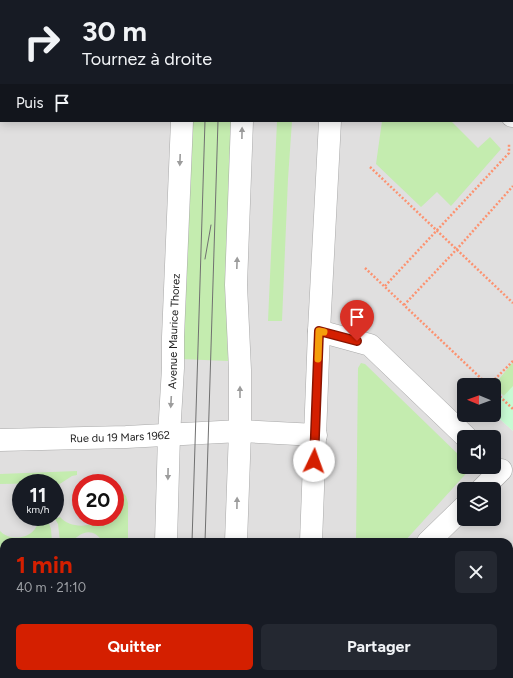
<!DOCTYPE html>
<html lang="fr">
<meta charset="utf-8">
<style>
:root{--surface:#171b24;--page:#242831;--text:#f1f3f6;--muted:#9ea1a6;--accent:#d41f00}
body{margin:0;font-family:Figtree,sans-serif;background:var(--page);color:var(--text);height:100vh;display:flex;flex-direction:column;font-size:15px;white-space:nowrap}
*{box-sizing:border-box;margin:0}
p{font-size:13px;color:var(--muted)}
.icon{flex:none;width:22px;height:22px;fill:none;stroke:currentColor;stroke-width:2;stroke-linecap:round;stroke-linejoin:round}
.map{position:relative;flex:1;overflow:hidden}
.details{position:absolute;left:0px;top:538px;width:513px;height:140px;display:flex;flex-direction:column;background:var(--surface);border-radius:12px 12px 0 0;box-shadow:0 2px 10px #0003}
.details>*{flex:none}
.hud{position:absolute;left:0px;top:0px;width:513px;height:122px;box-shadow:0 2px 10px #0003;background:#171b24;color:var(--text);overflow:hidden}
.needle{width:26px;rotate:271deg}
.fabs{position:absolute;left:457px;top:378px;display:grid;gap:8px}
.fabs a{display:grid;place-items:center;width:44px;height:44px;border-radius:6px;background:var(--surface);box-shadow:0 2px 10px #0003;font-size:20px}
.speed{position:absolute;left:12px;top:474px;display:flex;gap:8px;font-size:20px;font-weight:700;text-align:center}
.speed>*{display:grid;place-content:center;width:52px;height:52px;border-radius:50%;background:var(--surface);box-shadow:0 2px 10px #0003;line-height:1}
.speed small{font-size:10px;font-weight:400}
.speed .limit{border:6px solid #d22;background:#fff;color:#111}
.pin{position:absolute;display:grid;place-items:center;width:34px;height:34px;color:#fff;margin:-41px -17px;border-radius:50% 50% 50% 0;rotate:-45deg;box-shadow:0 0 4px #0007}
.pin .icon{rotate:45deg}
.me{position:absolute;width:44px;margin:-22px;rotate:3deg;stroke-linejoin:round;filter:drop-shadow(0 0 3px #0008)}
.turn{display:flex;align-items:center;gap:14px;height:84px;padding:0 16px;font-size:18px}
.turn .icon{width:52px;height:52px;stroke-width:2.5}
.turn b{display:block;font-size:28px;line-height:34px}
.then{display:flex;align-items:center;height:38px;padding:0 16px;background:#0003;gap:8px;font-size:15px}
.round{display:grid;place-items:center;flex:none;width:42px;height:42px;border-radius:6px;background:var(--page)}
.summary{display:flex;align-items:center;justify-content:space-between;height:68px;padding:0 16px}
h1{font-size:24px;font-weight:700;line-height:30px;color:var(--accent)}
.action{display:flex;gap:8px;margin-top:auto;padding:8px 16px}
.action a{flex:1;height:46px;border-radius:6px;background:var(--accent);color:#fff;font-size:16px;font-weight:700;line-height:46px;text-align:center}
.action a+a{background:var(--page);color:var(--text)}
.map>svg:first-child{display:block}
.residential{fill:#e0dfdf;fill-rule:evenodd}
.grass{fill:#c4ecaf}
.park{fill:#c7fbd3}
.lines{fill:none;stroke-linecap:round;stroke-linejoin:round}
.minor-casing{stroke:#a9a9a9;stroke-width:23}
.path{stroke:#fc9270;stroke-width:2.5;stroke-dasharray:2 2;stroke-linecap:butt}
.minor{stroke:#fff;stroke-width:22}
.tram{stroke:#707070;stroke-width:1}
.oneway{fill:#9c9c9c}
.route-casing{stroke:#8a1400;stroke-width:10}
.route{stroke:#d41f00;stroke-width:7}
.slow{stroke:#f59e0b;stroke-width:7}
.labels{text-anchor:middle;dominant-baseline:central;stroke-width:3;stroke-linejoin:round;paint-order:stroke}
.street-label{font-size:11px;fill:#222;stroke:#fff}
</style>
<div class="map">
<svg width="513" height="678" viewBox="0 0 513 678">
<rect width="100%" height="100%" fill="#f2f0e9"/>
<path class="residential" d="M0 0H513V386L494 406V385H464V415H494V414L513 431V678H0ZM1 1H512V121H1ZM464 437H494V467H464ZM21 483H55V517H21ZM81 483H115V517H81ZM464 489H494V519H464ZM4 542H509V674H4Z"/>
<g class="grass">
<path d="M191 121H231L226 286 228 361 180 359Z"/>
<path d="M277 121H292L288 179 282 321H268Z"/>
<path d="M382 121H451L478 148 490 137 501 149 451 206 437 192 421 207 376 164Z"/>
<path d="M513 362V404L494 387V385Z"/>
<path d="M361 363 365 364 464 460V467H472L404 542H356L358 368Z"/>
<path d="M77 471V475L72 476 55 487V483L0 484V474Z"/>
<path d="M115 484 126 496 128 503V542H103C94 528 82 530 72 542H60L58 524 55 519 60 517C70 529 93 528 104 517H115Z"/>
<path d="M38 517 47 518 51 529 52 542H4V596L0 593V531C12 544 40 537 38 517Z"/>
</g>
<path class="park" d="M513 386V431L494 414V406Z"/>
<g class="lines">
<g class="minor-casing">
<g id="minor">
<path d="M186 1V0"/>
<path d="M245 1V0"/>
<path d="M351 1V0"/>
<path d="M0 56H1"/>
<path d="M512 116H513"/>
<path d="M319 331 370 345 466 437"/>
<path id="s1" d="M0 440 126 437 240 431 316 435"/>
<path d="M482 489 501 470"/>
<path id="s2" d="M166 542 169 435 173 368V337L182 121"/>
<path d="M236 542 240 431V370L236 285 242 121"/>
<path d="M311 542 319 331 330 121"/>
<path d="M428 542 464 507"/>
<path d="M312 674V678"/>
<path d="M161 678V674"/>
<path d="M230 678V674"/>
</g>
</g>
<g class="path">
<path d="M447 1 448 0"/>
<path d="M370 167 513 303"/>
<path d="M365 268 488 385"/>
<path d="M385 286 509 153V143"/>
<path d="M404 305 457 249 513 186"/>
<path d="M489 385 513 361"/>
<path d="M494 391 513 409"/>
<path d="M509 630 513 626"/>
<path d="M410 674 414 678"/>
<path d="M355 678 358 674"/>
<path d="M389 678 393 674"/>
<path d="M461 678 465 674"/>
</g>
<use href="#minor" class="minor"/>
<g class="tram">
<path d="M209 1V0"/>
<path d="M222 1 223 0"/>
<path d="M205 259 211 225"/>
<path d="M192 542 205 121"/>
<path d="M205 542 218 121"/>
<path d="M187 678V674"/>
<path d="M201 678V674"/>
</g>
</g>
<defs><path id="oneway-solid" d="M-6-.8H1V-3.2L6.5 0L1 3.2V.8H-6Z"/></defs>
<g class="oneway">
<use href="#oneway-solid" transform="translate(242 133) rotate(-89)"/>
<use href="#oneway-solid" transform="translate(180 160) rotate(92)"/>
<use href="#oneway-solid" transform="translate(237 263) rotate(-88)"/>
<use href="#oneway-solid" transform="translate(240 392) rotate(-90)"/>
<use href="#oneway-solid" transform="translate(171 402) rotate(93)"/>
<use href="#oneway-solid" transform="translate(168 474) rotate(91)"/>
<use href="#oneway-solid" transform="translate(237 503) rotate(-89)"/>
</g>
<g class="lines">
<g class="route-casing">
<path id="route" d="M314 461 319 331 357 341"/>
</g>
<use href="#route" class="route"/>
<path class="slow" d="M318 359 319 331 324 332"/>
</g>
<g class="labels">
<g class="street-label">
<text stroke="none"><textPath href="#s2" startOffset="211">Avenue Maurice Thorez</textPath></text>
<text stroke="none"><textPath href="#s1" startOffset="120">Rue du 19 Mars 1962</textPath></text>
</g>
</g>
</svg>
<div class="fabs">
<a><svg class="needle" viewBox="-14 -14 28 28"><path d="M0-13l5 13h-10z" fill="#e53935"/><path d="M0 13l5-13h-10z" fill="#9ea1a6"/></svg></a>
<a><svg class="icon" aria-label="sound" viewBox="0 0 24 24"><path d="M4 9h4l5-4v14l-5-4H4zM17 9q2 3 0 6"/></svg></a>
<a><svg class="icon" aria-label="layers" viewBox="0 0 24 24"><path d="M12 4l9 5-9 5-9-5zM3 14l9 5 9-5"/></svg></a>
</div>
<div class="speed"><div>11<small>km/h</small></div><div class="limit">20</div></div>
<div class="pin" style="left:357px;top:341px;background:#d93025"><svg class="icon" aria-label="arrive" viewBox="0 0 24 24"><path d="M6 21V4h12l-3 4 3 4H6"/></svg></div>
<svg class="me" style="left:314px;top:461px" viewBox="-20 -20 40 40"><circle r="19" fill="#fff"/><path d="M0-13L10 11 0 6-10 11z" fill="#d41f00"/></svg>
<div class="hud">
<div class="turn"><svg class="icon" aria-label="right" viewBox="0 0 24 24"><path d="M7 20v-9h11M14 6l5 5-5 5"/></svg><div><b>30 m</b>Tournez à droite</div></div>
<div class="then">Puis<svg class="icon" aria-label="arrive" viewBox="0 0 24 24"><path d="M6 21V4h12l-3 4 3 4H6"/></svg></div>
</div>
<section class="details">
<div class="summary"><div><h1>1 min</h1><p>40 m · 21:10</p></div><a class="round"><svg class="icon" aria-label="close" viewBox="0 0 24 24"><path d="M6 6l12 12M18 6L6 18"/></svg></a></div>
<div class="action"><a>Quitter</a><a>Partager</a></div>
</section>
</div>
